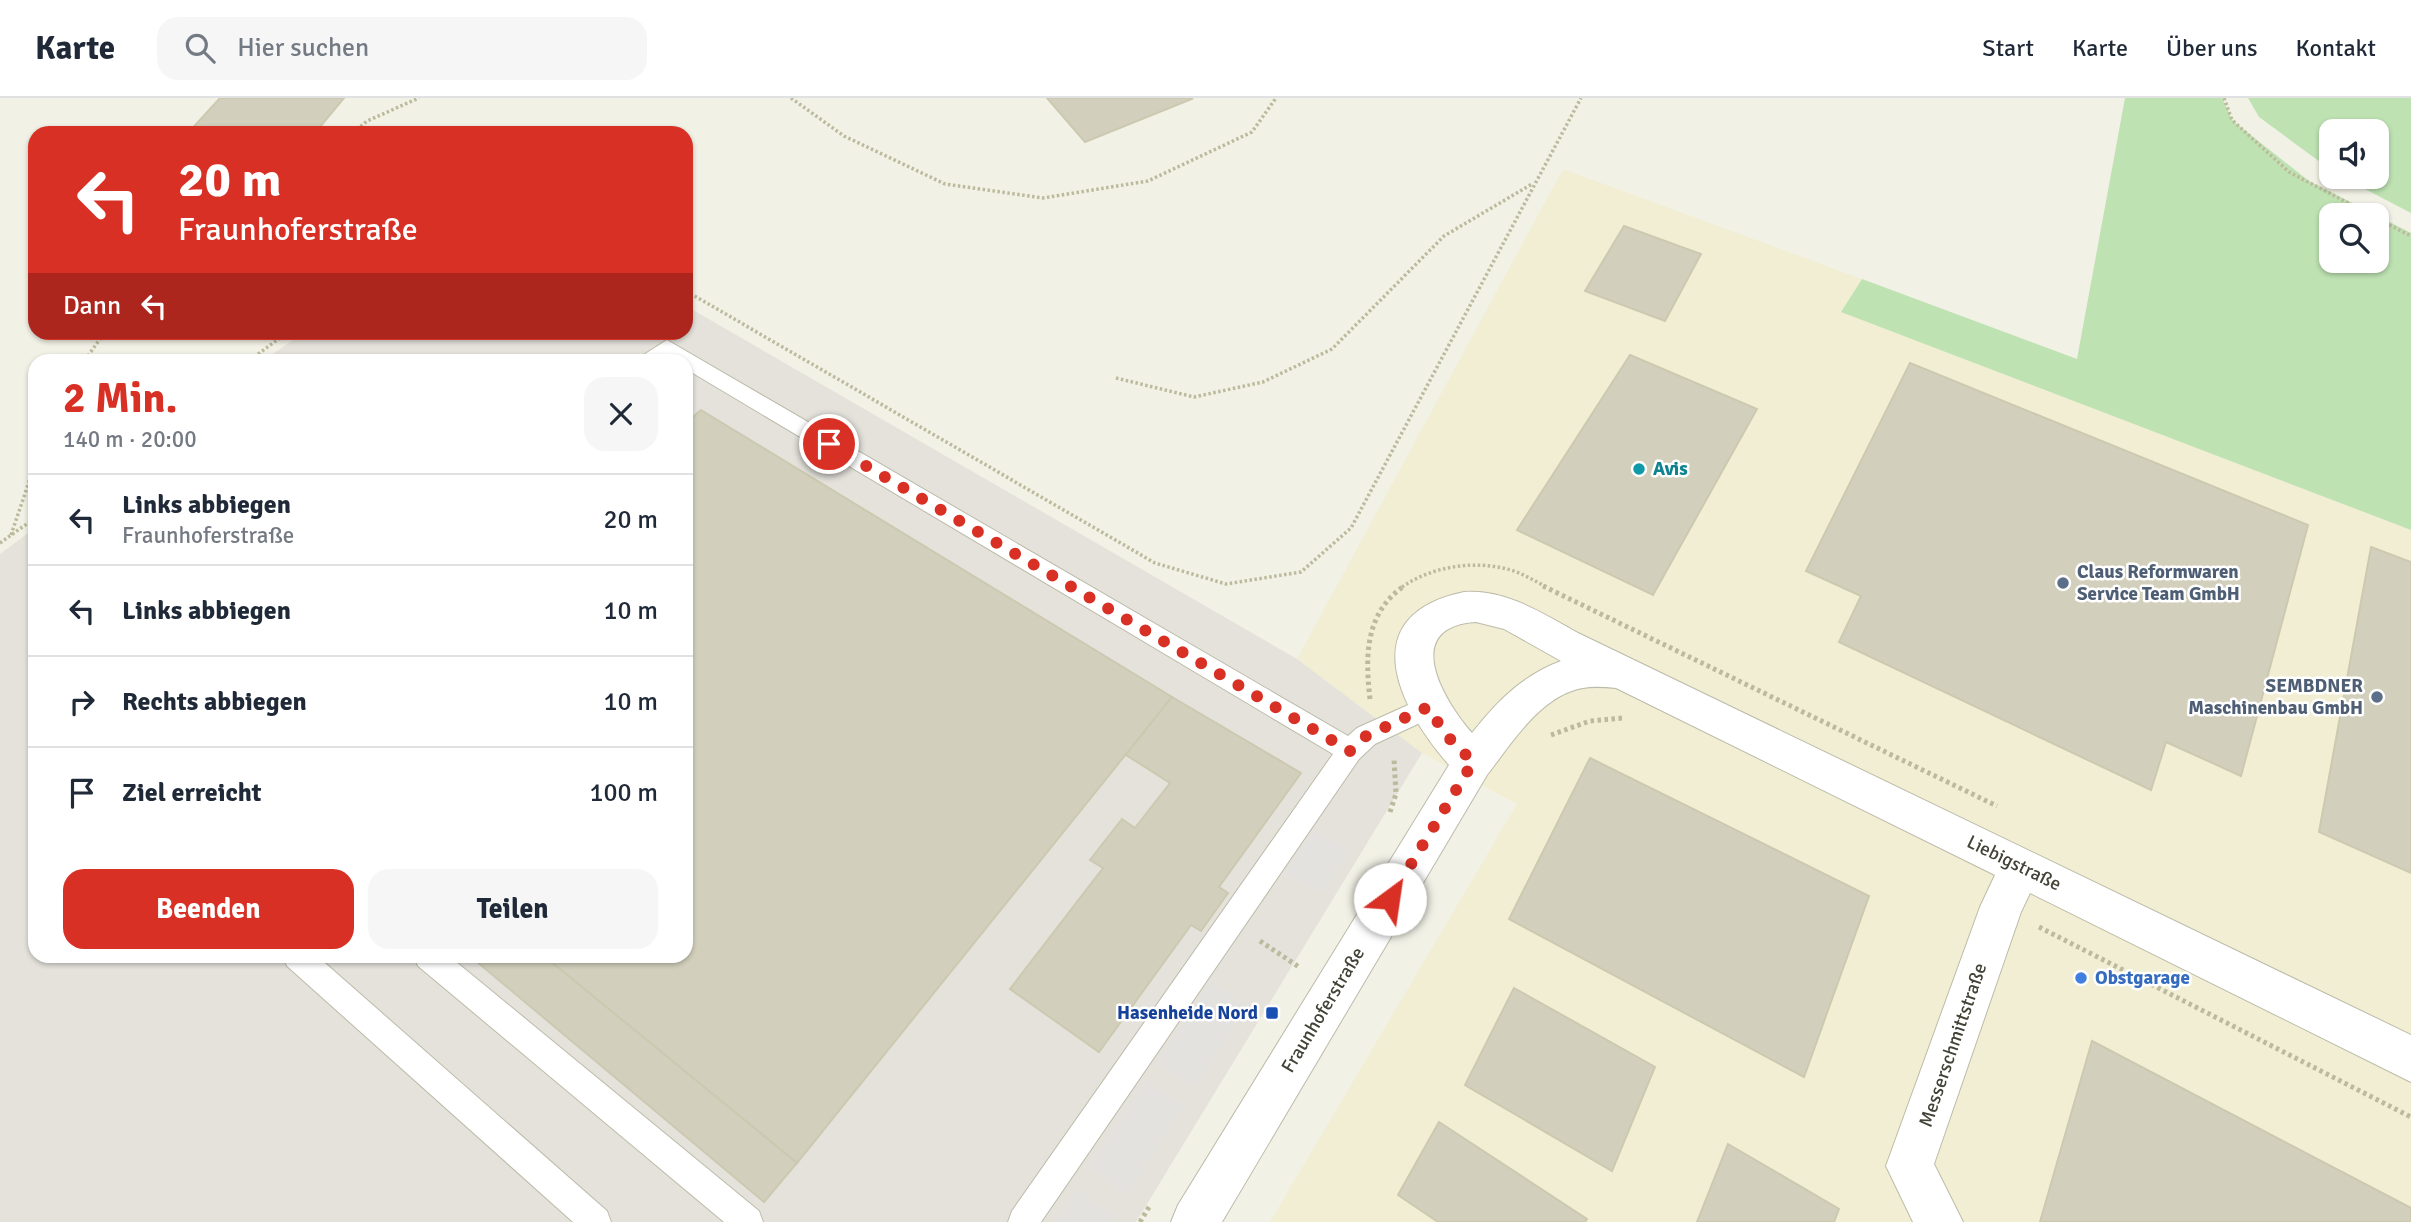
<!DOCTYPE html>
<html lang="de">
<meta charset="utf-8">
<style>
:root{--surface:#fff;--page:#f6f6f7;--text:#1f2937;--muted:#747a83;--line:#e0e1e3;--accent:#d93025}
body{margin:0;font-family:Signika,sans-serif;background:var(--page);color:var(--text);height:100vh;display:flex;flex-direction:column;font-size:26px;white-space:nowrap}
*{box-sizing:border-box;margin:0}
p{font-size:23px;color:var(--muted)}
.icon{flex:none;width:38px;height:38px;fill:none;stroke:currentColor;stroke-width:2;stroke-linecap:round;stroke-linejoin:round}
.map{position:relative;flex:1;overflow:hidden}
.side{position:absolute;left:28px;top:256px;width:665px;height:609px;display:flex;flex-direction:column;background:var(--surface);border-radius:21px;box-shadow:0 2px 5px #0004}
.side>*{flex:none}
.hud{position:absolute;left:28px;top:28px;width:665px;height:214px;border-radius:21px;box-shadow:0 2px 5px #0004;background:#d93025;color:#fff;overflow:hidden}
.controls{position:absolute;left:2319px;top:21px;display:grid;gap:14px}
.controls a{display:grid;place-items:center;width:70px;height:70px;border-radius:14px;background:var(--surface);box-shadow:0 2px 5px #0004;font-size:35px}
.pin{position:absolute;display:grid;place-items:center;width:60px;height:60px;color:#fff;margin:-30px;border:4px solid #fff;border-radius:50%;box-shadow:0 2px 7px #0007}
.me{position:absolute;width:77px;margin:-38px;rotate:31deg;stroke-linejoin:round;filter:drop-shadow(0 0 5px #0008)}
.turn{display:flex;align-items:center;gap:24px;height:147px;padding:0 35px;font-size:32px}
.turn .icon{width:91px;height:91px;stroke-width:2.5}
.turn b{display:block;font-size:49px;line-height:60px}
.then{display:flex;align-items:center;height:66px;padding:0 35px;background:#0003;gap:14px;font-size:26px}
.round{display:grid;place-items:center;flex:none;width:74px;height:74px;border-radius:21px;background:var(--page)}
.headline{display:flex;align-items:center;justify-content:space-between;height:119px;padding:0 35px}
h1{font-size:42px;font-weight:800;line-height:52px;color:var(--accent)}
.cta{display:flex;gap:14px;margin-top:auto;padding:14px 35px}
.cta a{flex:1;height:80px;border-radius:21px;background:var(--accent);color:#fff;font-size:28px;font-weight:800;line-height:80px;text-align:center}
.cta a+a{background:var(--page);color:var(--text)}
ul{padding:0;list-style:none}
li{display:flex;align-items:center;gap:21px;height:91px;padding:0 35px;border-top:2px solid var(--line)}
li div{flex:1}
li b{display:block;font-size:26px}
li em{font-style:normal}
header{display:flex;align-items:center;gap:42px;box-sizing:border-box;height:98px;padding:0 35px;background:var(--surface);border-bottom:2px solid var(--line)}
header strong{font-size:33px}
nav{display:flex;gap:38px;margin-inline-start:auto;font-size:24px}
.search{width:490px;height:63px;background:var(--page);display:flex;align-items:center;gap:18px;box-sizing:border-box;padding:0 24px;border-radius:21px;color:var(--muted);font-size:26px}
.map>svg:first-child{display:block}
.commercial{fill:#f2eed3}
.industrial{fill:#e4e2db}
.green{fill:#bee2b2}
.parking{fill:#e3e2de}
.building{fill:#d2d0bc;stroke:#ccc9b0;stroke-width:2}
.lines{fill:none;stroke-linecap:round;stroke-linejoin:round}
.lane-casing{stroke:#bcbba9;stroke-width:2}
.street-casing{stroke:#bcbba9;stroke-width:2}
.path-far1{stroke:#bcba9c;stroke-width:3.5;stroke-dasharray:2.5 2.5;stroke-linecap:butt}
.path{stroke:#bcba9c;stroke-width:5;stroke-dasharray:3.5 3.5;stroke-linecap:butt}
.lane{fill:#fff;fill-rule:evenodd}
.street{fill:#fff;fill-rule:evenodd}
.route{stroke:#d93025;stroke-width:12;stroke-dasharray:0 21.6}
.culture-dot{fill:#0f9aa8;stroke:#fff;stroke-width:2.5}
.service-dot{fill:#5c6f8a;stroke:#fff;stroke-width:2.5}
.shop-dot{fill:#3f7fe0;stroke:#fff;stroke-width:2.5}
.transit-dot{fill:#1a4fb4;stroke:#fff;stroke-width:2.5}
.labels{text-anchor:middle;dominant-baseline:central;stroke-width:5;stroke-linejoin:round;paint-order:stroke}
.culture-label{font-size:19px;font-weight:bold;fill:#0d838f;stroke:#fff;text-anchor:start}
.service-label{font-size:19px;font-weight:bold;fill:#4e5e75;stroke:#fff;text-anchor:start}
.street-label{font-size:19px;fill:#434236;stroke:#fff}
.shop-label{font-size:19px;font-weight:bold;fill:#366cbe;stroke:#fff;text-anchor:start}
.transit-label{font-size:19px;font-weight:bold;fill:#164399;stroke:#fff;text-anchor:end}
</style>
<header>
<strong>Karte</strong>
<div class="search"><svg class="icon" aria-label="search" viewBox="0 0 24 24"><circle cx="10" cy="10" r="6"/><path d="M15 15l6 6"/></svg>Hier suchen</div>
<nav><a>Start</a><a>Karte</a><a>Über uns</a><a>Kontakt</a></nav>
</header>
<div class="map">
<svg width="2411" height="1124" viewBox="0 0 2411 1124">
<rect width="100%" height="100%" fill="#f1f1e6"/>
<path class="commercial" d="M1563 71 1862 181 1842 214 2411 432V1124H1270L1517 706 1422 655 1297 561Z"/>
<path class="industrial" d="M686 208 1297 561 1422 655 1136 1124H0V456L35 430V858H686V262H264L303 235 686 234Z"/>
<g class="green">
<path d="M2125 0H2222L2233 23 2309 83 2376 117H2331V163H2376V117L2411 135V432L1841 214 1862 181 2077 261Z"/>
<path d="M2248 0H2411V115L2342 79H2376V33H2331V72L2259 19Z"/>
</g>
<g class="parking">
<path d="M1314 732 1350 752 1320 796 1284 775Z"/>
<path d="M1210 884 1246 907 1194 991 1157 966Z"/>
<path d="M1146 982 1184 1007 1127 1097 1089 1070Z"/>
<path d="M1077 1090 1115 1118 1111 1124H1055Z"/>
</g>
<g class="building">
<path d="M220 0H344L315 35H188Z"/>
<path d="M1047 0H1191L1192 1 1085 44Z"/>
<path d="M1624 128 1701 156 1665 223 1585 193Z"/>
<path d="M1630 257 1757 311 1653 497 1517 432Z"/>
<path d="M1910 265 2308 427 2241 678 2166 644 2151 692 1839 544 1861 498 1806 473Z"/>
<path d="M701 312 1172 599 797 1065 544 858H686V325Z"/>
<path d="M2371 449 2411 464V775L2319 734Z"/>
<path d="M1172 599 1301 675 1219 789 1228 795 1201 833 1191 827 1099 954 1010 891 1103 770 1090 762 1122 721 1135 730 1170 685 1126 657Z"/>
<path d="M1590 660 1869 798 1804 979 1509 821Z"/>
<path d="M470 858H544L797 1065 764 1104Z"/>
<path d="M1514 890 1655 969 1612 1073 1465 987Z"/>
<path d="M2092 943 2411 1110V1124H2040Z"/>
<path d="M1439 1024 1587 1121 1585 1124H1438L1398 1097Z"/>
<path d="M1728 1046 1839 1111 1834 1124H1697Z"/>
</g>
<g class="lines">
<g class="lane-casing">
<g id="lane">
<path d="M667 242 1348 638 1357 630 1428 598 1437 601 1441 609 1437 617 1375 646 1359 661 1041 1124H1008L1012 1113 1333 656 686 271V262H642L645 256Z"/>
<path d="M283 858H317L607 1113 611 1124H573L287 868Z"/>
<path d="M414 858H449L759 1113 763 1124H724L418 868Z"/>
</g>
</g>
<g class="street-casing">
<path id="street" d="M1464 494C1506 491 1542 515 1578 535L2411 937V984L2030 795 2021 814 1934 1066 1963 1124H1913L1886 1068 1980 809 1995 777 1616 590C1605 589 1594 588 1583 590 1541 597 1511 646 1487 677L1222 1124H1171L1178 1107 1449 667C1397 608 1354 517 1464 494ZM1476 524 1504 531 1561 563C1523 577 1497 603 1472 635 1443 602 1400 529 1476 524Z"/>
</g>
<g class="path-far1">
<path d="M791 0 844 38 945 86 1043 100 1148 83 1252 34 1276 0"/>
<path d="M2224 0 2232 22 2289 74 2371 117"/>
<path d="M353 35 367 23 419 0"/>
<path d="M2376 120 2411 138"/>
<path d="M686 193 1155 465 1226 486 1301 474 1351 430 1581 0"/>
<path d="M85 262 105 234"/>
<path d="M250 262 288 234"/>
<path d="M1116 280 1194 299 1263 284 1332 251 1444 138 1532 86"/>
<path d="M11 437 35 366"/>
<path d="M0 445 35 420"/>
<path d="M1402 489C1431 469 1472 462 1507 471 1521 474 1534 483 1547 489"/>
</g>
<g class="path">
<path d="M1543 488 1997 708"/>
<path d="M1370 601C1365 558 1365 515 1404 488"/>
<path d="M1551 637 1590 623 1623 620"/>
<path d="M1390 714 1396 696 1394 661"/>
<path d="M2039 829 2411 1019"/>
<path d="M1260 843 1299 869"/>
<path d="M1140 1124 1149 1109"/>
</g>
<use href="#lane" class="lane"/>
<use href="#street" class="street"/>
</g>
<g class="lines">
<path class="route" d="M829 346 1350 653 1366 638 1428 609 1446 637 1473 664 1390 801"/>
</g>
<circle class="culture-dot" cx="1639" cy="371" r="7"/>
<g class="service-dot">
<circle cx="2063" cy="485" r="7"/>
<circle cx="2377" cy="599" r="7"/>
</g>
<circle class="shop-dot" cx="2081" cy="880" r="7"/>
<rect class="transit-dot" x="1265" y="908" width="14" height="14" rx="3.5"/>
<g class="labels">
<g class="culture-label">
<text x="1653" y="371">Avis</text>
</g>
<g class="service-label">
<text x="2077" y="474">Claus Reformwaren<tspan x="2077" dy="22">Service Team GmbH</tspan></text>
<text x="2363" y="588" text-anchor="end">SEMBDNER<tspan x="2363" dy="22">Maschinenbau GmbH</tspan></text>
</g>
<g class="street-label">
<text transform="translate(2014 765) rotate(26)">Liebigstraße</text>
<text transform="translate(1323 912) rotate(-59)">Fraunhoferstraße</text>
<text transform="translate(1953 947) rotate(-71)">Messerschmittstraße</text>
</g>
<g class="shop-label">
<text x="2095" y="880">Obstgarage</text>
</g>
<g class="transit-label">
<text x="1258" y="915">Hasenheide Nord</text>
</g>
</g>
</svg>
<div class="controls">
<a><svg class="icon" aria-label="sound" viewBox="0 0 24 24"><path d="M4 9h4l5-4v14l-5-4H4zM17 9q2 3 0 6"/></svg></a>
<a><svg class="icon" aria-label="search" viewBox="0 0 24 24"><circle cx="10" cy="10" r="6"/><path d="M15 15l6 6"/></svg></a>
</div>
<div class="pin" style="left:829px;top:346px;background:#d93025"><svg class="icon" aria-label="arrive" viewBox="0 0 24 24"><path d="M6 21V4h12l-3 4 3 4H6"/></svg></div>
<svg class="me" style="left:1390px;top:801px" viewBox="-20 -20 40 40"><circle r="19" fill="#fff"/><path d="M0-13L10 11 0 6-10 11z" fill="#d93025"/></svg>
<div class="hud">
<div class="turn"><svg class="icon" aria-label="left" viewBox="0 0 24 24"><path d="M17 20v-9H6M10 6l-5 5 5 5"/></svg><div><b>20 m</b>Fraunhoferstraße</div></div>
<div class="then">Dann<svg class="icon" aria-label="left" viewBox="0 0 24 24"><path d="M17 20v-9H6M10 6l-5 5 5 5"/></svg></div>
</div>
<section class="side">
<div class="headline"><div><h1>2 Min.</h1><p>140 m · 20:00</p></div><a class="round"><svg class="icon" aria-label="close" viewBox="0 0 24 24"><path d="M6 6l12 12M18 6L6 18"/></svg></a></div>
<ul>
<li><svg class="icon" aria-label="left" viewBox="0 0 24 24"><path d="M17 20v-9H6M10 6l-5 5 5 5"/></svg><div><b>Links abbiegen</b><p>Fraunhoferstraße</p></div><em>20 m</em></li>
<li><svg class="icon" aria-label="left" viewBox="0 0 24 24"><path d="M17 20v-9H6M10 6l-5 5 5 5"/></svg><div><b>Links abbiegen</b></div><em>10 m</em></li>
<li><svg class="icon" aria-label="right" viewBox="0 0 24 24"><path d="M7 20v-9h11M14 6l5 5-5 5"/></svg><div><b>Rechts abbiegen</b></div><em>10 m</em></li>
<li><svg class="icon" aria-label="arrive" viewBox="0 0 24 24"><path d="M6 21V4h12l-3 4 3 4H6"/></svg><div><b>Ziel erreicht</b></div><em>100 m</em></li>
</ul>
<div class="cta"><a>Beenden</a><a>Teilen</a></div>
</section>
</div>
